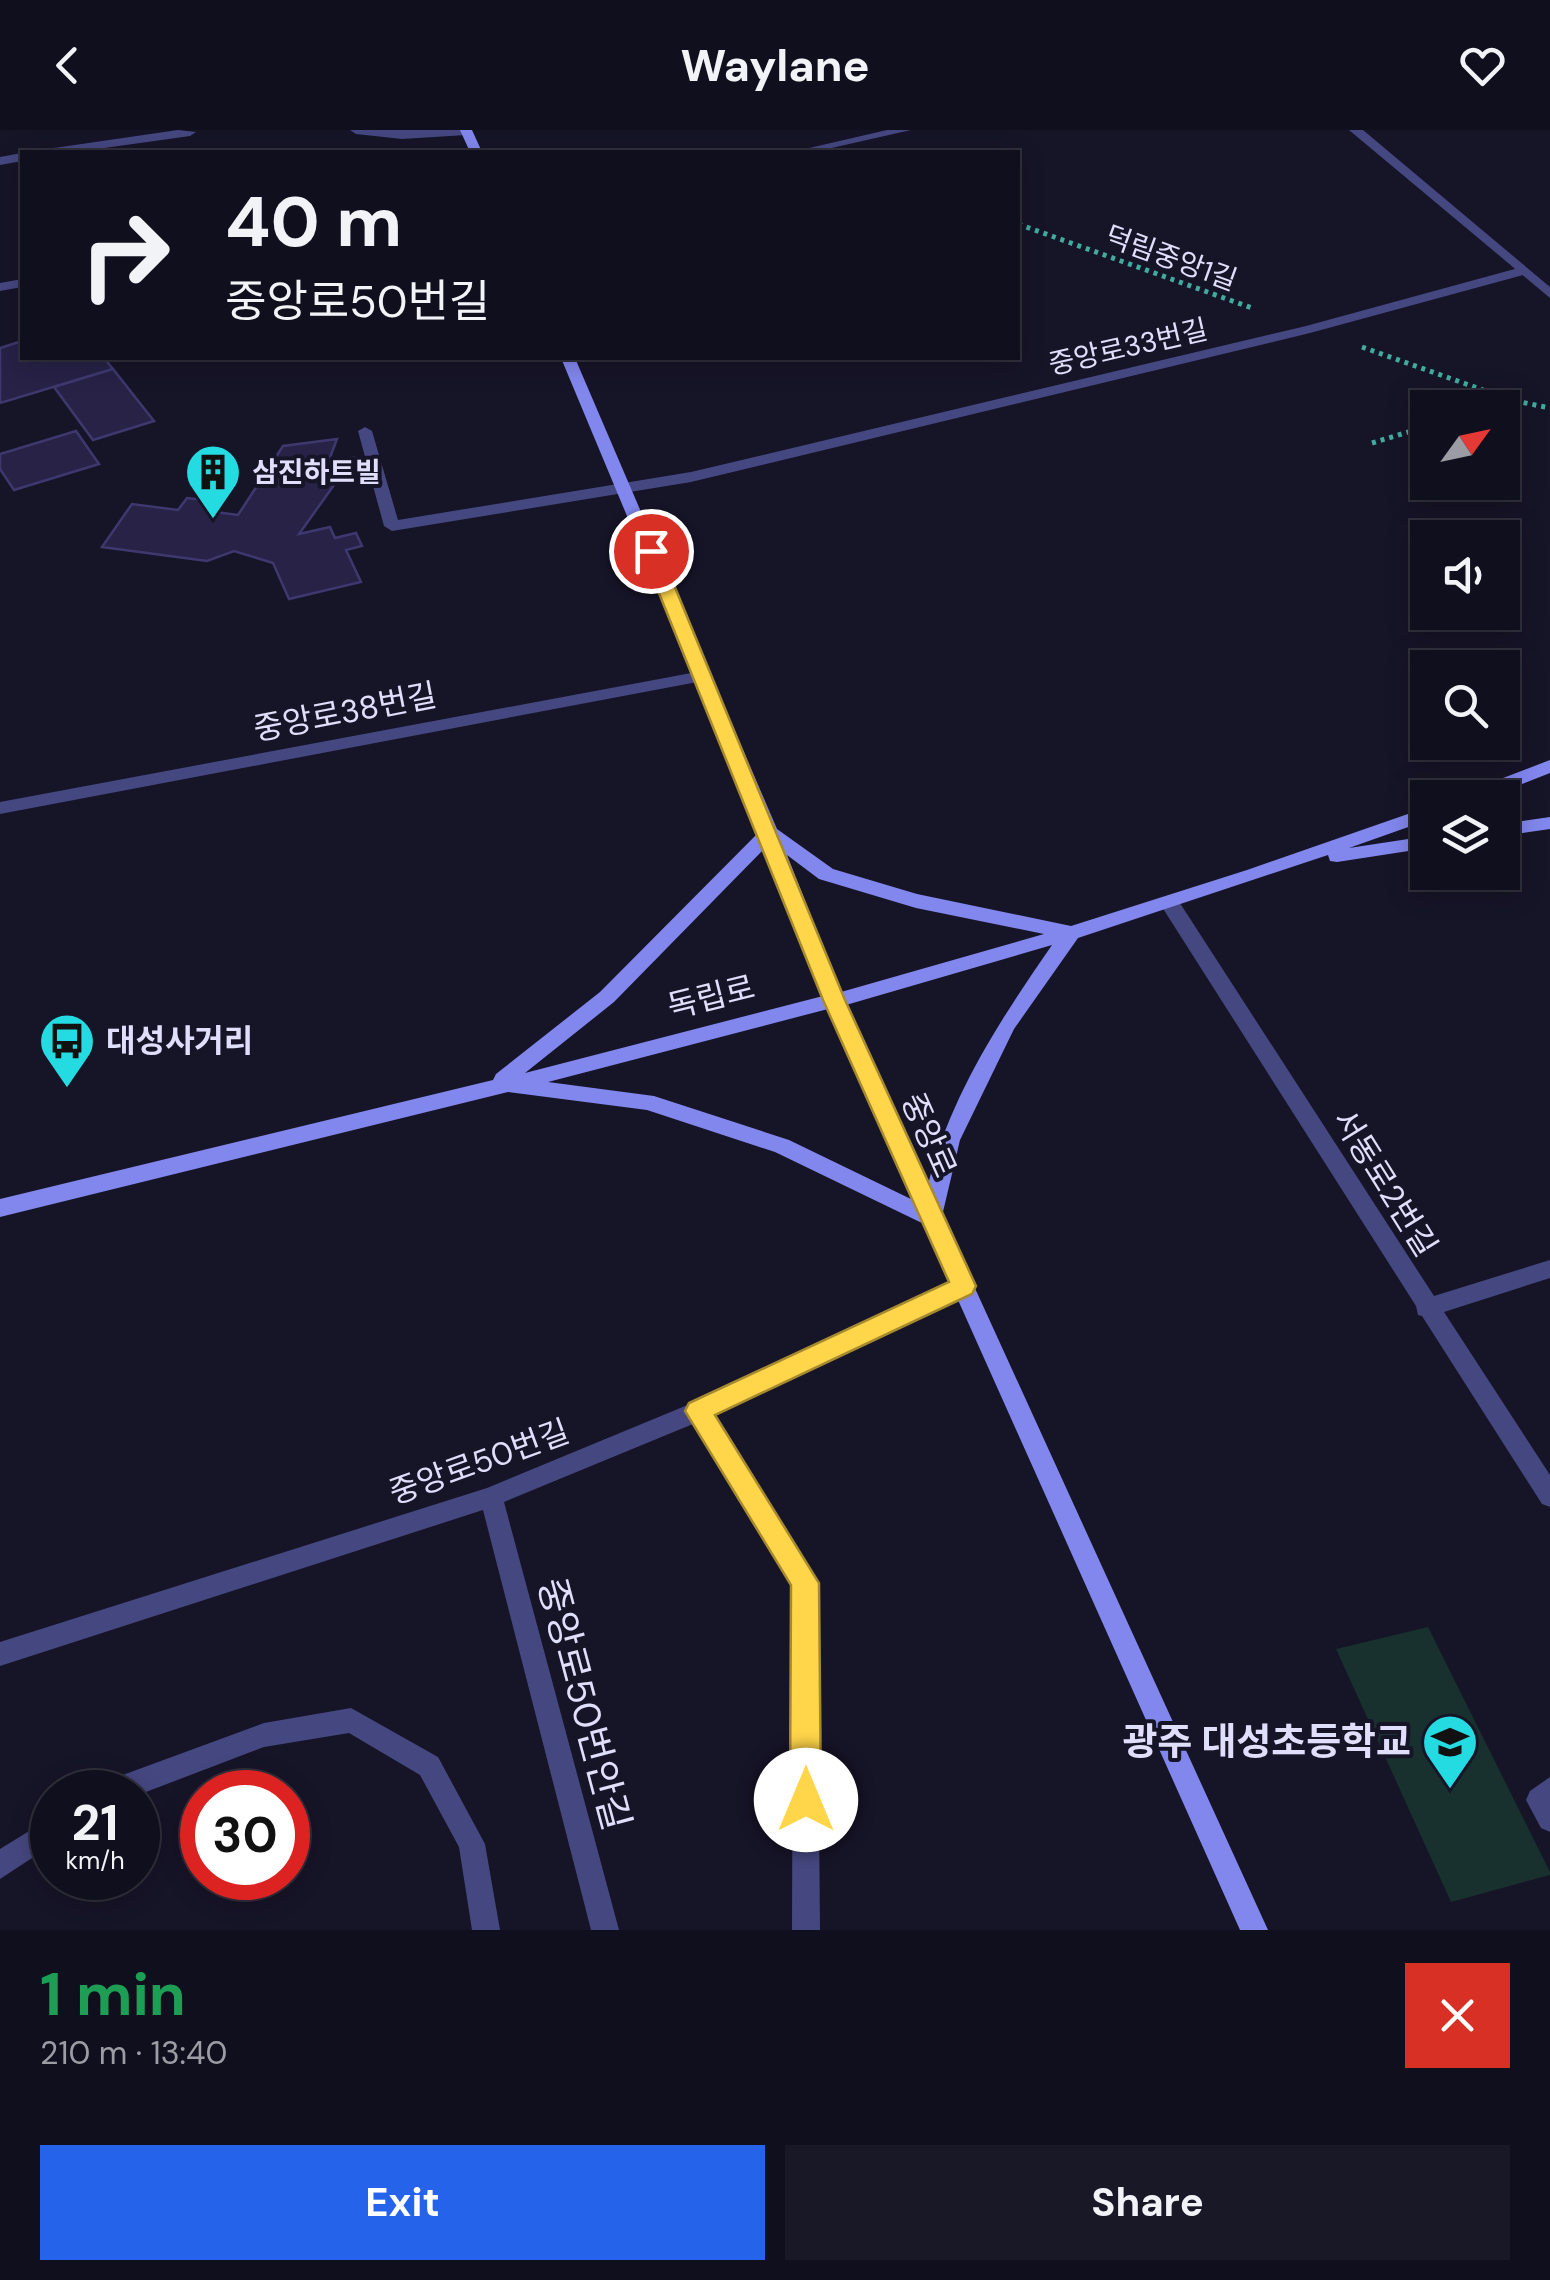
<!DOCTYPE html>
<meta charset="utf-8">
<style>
:root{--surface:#100f1d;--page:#191826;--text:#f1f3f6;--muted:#9c9ca4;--line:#302f3b;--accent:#2563eb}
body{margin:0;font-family:"DM Sans","Noto Sans KR",sans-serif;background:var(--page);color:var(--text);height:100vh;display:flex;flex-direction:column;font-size:38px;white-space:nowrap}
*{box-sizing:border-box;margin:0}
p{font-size:32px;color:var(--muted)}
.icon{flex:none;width:55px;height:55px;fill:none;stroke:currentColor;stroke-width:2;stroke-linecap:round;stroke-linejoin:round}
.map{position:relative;height:1800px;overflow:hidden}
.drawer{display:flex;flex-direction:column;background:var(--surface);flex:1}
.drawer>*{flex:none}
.guide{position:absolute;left:20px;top:20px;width:1000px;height:210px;border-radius:0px;box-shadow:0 5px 25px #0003,0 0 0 2px var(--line);background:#100f1d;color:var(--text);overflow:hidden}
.needle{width:65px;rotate:57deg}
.controls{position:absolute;left:1410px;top:260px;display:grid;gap:20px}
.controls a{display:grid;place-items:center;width:110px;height:110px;border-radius:0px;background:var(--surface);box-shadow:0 5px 25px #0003,0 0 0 2px var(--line);font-size:50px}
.speed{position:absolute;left:30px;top:1640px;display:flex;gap:20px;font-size:50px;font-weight:700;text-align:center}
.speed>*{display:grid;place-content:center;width:130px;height:130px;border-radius:50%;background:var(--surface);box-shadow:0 5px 25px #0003,0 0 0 2px var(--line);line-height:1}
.speed small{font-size:25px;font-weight:400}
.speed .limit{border:15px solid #d22;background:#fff;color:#111}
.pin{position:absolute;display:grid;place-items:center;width:85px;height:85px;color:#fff;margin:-42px;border:5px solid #fff;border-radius:50%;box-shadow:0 2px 10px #0007}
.me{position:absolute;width:110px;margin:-55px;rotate:0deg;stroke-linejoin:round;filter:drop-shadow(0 0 8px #0008)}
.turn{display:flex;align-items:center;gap:35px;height:210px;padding:0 40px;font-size:45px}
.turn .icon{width:130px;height:130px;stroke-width:2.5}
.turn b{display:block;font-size:70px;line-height:85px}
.round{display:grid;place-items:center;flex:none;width:105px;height:105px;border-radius:0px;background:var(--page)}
.summary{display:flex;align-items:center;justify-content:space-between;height:170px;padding:0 40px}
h1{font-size:60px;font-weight:700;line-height:75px;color:#1e9e55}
.button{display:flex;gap:20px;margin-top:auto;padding:20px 40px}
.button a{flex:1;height:115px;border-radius:0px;background:var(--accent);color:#fff;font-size:40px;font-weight:700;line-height:115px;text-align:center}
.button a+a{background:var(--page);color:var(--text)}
header{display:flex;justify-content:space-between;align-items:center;height:130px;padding:0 40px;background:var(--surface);font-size:45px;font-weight:700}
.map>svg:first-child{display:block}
.green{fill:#18302e}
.building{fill:#272246;stroke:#3f386f;stroke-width:2.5}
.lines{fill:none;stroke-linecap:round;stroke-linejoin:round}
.path{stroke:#41ac9e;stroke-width:5;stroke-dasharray:4 5;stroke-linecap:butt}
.lane{fill:#454780;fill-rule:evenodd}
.street{fill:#454780;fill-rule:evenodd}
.secondary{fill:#8287ee;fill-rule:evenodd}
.route{fill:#ffd54a;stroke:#a68a30;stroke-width:2.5}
.labels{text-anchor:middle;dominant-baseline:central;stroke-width:8;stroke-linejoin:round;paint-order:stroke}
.far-street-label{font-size:28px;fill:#e0dffb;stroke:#161427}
.far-poi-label{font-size:28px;font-weight:bold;fill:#e0dffb;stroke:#161427;text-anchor:start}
.street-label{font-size:32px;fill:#e0dffb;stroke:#161427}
.poi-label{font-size:32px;font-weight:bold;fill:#e0dffb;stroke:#161427;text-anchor:start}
.near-street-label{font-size:38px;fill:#e0dffb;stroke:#161427}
.near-poi-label{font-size:38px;font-weight:bold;fill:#e0dffb;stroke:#161427;text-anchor:end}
</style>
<header><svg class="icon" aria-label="back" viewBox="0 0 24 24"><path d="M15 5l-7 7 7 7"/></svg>Waylane<svg class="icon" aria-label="heart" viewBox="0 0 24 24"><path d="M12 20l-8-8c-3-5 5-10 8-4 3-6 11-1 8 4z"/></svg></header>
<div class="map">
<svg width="1550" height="1800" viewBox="0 0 1550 1800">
<rect width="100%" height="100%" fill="#161427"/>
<path class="green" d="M1428 1497 1550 1742V1745L1451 1772 1336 1519Z"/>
<g class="building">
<path d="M22 211V228H104L113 239 0 273V218Z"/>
<path d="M113 239 154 291 93 310 54 257Z"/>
<path d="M76 301 99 334 14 360 0 339V324Z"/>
<path d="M337 309 329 330 361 327 362 339 344 341 299 404 330 397 335 408 356 403 362 416 346 420 361 452 289 469 273 433 234 421 207 431 102 417 132 374 178 380 187 368 214 371 208 381 238 385 283 316Z"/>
</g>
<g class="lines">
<g class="path">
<path d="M1018 94 1252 178"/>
<path d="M1362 217 1511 270 1550 278"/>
<path d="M1486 278 1510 270"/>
<path d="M1372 313 1428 296"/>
</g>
<g class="lane">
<path d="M350 0H472V1L466 5 402 9 356 4Z"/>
<path d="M1522 137 1529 141 1527 144 1310 203 691 352 392 401 384 396 358 301 365 297 372 301 398 390 691 342 1306 196Z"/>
<path d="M702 541 711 546 708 550 0 684V672Z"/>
<path d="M351 1578 438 1627 485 1714 500 1800H472L459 1717 420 1645 349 1603 264 1617 138 1665 97 1662 101 1653 264 1593Z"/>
<path d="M1550 1647V1702L1541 1698 1526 1670 1530 1661Z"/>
<path d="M52 1687V1715L0 1749V1719Z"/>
</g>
<g class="street">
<path d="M178 0 196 2 190 6 76 22H48L54 18Z"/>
<path d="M887 0H911L814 22H792Z"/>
<path d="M1349 0H1363L1550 157V168Z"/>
<path d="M22 23V31L0 35V27Z"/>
<path d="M22 149V157L0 161V153Z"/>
<path d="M1169 765 1176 767 1434 1166 1550 1130V1148L1444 1182 1550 1345V1377L1542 1374 1422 1186 1418 1185 1416 1176 1162 777 1160 772Z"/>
<path d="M964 1147 972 1150 975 1156 972 1162 713 1285 817 1453 820 1800H792L793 1455 693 1294 504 1372 619 1800H591L483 1380 0 1536V1512L487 1358 690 1274Z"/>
</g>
<g class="secondary">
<path d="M460 0H472L482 22H470Z"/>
<path d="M561 228H575L777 699 833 739 917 764 1071 796 1247 740 1428 677V690L1349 718 1428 706V718L1337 732 1330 731 1328 725 1078 808 1014 899 960 1010 942 1086 1268 1800H1240L924 1094 775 1022 647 980 508 962 0 1087V1069L493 950 496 944 600 862 759 702ZM765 718 823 866 525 943 614 872ZM787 725 819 749 916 778 1044 804 841 862ZM1052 815C1000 890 950 966 928 1055L846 875ZM828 879 913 1070 789 1010 654 966 548 952Z"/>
<path d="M1550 630V643L1486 668H1458L1461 664Z"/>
<path d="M1550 687V699L1502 706V694Z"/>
</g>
</g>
<path class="route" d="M651 416 660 421 845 870 976 1156 972 1164 715 1285 819 1453 821 1670 816 1681 806 1685 795 1681 790 1670 791 1455 685 1281 689 1273 949 1152 823 870 642 421Z"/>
<defs>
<g id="building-pin" transform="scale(2.875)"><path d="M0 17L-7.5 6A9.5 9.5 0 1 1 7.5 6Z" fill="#24dbe1" stroke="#161427"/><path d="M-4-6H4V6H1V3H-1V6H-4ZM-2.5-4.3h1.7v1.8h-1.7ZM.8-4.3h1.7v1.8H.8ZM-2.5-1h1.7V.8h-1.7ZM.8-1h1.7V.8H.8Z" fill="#111"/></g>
<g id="bus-pin" transform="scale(2.875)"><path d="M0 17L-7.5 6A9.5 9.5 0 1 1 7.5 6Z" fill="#24dbe1" stroke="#161427"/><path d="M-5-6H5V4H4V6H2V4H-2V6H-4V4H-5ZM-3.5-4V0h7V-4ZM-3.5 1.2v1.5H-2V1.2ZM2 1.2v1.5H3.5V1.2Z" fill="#111"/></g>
<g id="school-pin" transform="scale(2.875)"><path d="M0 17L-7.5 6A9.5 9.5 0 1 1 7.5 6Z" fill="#24dbe1" stroke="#161427"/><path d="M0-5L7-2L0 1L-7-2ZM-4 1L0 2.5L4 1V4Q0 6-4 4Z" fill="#111"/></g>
</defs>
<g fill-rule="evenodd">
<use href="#building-pin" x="213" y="342"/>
<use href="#bus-pin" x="67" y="911"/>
<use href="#school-pin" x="1450" y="1612"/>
</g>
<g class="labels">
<g class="far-street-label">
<text transform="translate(1171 128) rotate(20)">덕림중앙1길</text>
<text transform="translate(1128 217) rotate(-13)">중앙로33번길</text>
</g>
<g class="far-poi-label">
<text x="252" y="342">삼진하트빌</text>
</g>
<g class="street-label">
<text transform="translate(345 582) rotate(-11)">중앙로38번길</text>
<text transform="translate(711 867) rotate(-14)">독립로</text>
<text transform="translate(929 1005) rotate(66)">중앙로</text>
<text transform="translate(1385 1053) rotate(58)">서동로2번길</text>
<text transform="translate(479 1332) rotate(-20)">중앙로50번길</text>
</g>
<g class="poi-label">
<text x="106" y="911">대성사거리</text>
</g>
<g class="near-street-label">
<text transform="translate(584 1574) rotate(75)">중앙로50번안길</text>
</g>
<g class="near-poi-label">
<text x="1411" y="1612">광주 대성초등학교</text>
</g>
</g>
</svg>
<div class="controls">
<a><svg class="needle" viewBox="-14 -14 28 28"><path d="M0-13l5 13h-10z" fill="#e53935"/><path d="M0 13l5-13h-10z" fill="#9c9ca4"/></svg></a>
<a><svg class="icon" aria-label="sound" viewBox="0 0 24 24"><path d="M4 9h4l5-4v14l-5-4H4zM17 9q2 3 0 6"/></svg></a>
<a><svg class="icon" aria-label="search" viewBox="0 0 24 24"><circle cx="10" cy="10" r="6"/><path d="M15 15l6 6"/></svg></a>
<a><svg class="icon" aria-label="layers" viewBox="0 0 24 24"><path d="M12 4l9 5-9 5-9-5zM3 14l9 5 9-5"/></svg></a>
</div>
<div class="speed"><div>21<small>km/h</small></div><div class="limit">30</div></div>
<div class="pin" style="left:651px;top:421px;background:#d93025"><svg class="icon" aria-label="arrive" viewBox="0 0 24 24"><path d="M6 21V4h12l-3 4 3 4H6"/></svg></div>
<svg class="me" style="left:806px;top:1670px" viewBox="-20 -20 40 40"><circle r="19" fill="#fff"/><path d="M0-13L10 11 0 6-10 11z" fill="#ffd54a"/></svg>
<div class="guide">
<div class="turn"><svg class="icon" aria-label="right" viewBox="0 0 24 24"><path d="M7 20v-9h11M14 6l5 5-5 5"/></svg><div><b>40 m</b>중앙로50번길</div></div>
</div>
</div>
<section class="drawer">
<div class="summary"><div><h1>1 min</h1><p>210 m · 13:40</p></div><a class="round" style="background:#d93025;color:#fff"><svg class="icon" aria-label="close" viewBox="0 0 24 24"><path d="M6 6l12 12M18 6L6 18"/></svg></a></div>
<div class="button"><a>Exit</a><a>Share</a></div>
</section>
